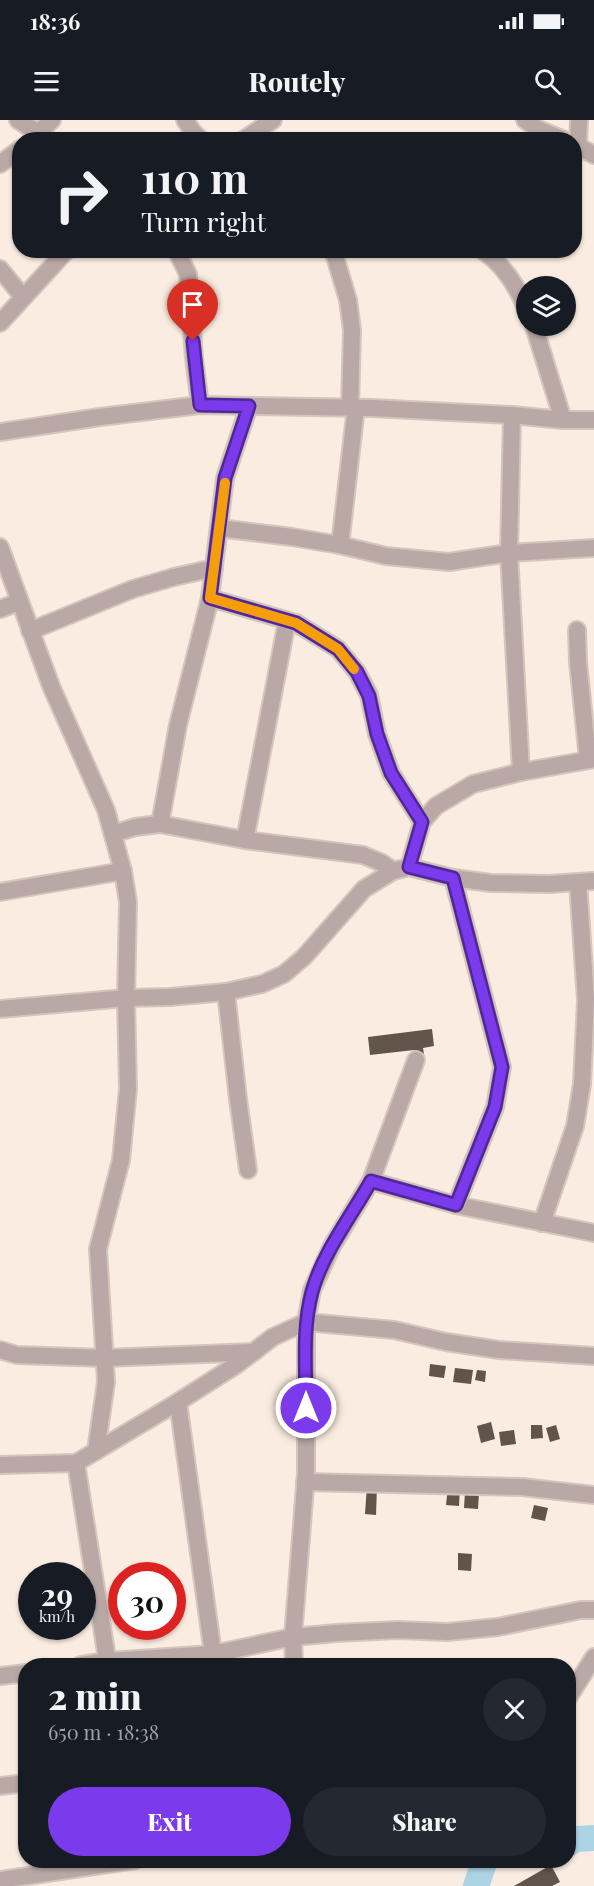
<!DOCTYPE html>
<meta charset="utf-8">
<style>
:root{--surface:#171b24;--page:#242831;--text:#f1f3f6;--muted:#9ea1a6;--accent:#7c3aed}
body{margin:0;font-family:"Playfair Display",serif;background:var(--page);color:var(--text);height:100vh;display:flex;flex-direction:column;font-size:22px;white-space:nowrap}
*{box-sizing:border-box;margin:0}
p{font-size:20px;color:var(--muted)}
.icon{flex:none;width:33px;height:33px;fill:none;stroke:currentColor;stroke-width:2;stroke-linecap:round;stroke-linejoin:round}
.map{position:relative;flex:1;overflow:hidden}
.side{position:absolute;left:18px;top:1538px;width:558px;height:210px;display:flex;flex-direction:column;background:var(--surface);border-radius:24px;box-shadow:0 2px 4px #0004}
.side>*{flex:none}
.hud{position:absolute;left:12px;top:12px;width:570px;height:126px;border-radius:24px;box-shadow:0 2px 4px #0004;background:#171b24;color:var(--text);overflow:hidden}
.controls{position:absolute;left:516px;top:156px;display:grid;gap:12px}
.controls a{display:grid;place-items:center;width:60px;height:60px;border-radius:50%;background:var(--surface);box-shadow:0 2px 4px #0004;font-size:30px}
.speed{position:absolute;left:18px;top:1442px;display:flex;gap:12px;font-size:30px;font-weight:700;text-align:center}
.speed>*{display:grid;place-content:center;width:78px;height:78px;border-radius:50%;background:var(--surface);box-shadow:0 2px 4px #0004;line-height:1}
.speed small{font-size:15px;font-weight:400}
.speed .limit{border:9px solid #d22;background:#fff;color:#111}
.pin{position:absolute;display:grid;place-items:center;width:51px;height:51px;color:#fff;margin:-62px -26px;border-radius:50% 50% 50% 0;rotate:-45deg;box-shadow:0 0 6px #0007}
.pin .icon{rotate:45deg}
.me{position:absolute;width:66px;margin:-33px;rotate:0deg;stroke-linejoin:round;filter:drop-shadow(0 0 4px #0008)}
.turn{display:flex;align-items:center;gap:21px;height:126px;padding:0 30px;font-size:27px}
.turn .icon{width:78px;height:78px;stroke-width:2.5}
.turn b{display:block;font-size:42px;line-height:51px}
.round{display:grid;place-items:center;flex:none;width:63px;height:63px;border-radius:32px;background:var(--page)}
.headline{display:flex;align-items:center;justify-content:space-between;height:102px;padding:0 30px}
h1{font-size:36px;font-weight:800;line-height:45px}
.cta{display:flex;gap:12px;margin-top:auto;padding:12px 30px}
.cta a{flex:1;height:69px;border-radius:36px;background:var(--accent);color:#fff;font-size:24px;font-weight:800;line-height:69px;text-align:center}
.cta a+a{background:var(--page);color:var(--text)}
.status{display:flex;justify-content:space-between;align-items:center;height:42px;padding:0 30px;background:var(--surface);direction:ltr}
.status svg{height:16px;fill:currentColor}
header{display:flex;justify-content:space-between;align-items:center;height:78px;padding:0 30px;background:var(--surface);font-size:27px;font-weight:800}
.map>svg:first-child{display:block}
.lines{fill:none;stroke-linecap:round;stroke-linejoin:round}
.river{stroke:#add4e4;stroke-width:26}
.building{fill:#60544b}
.minor-casing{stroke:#d3c7bd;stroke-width:20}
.minor{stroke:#b9a8a5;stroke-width:16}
.route-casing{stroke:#51269a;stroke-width:15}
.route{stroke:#7c3aed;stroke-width:10}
.slow{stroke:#f59e0b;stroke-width:10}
</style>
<div class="status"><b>18:36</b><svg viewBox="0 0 49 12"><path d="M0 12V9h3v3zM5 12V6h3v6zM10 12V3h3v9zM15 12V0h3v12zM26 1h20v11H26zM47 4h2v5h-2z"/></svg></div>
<header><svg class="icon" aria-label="menu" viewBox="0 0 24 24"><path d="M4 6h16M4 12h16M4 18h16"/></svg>Routely<svg class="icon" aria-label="search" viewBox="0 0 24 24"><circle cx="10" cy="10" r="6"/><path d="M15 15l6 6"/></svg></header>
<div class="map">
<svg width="594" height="1766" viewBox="0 0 594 1766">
<rect width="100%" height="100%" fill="#faece0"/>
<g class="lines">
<g class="river">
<path d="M568 1724 576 1719 594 1718"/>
<path d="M476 1766 485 1740"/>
</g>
</g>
<g class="building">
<path d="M432 909 434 926 423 928 424 934 414 935V930L370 935 368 917Z"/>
<path d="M430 1244 446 1246 444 1258 429 1256Z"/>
<path d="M455 1248 473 1250 471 1264 453 1262Z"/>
<path d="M477 1250 486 1251 485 1262 475 1260Z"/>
<path d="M491 1302 495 1319 481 1323 477 1306Z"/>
<path d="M531 1305H542L543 1318 531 1319Z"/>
<path d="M556 1305 560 1319 550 1322 546 1308Z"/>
<path d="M514 1310 516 1324 501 1326 499 1312Z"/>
<path d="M367 1365 377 1366 376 1395 365 1394Z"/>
<path d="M448 1367H460L459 1386 446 1385Z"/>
<path d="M465 1372 479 1373 478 1389 464 1388Z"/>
<path d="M534 1385 548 1388 545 1401 531 1398Z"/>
<path d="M458 1433 472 1434 471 1451 458 1450Z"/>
<path d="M551 1745 560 1762 552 1766H514Z"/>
</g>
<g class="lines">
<g class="minor-casing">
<g id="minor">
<path d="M18 0 49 20"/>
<path d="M185 0 193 12 201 20"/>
<path d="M525 0 538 9 564 20"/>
<path d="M32 19 52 0"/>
<path d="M243 20 273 0"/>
<path d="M574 24 594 35"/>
<path d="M578 25 579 0"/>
<path d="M0 44 20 29"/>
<path d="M176 130 188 154 194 238 200 285"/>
<path d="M333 130 348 180 352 210 350 287"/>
<path d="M482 130C503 144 517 166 526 188"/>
<path d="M0 149 23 177"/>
<path d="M0 203 67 130"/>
<path d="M534 206 563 300"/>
<path d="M512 295 509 433 521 652"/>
<path d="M0 312 100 297 200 285 371 288 512 295 563 300H594"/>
<path d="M219 408 292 417 340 425 386 436 449 442 509 433 594 428"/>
<path d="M340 425 356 287"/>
<path d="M0 427 51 566 106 690 123 751 128 782 126 878 128 969 121 1040 98 1129 106 1262 96 1331"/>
<path d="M210 478 296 503 338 529 357 552 369 575 377 614 391 653 422 702"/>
<path d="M0 489 19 482"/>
<path d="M577 510 578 542 588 639"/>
<path d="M30 511 133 469 174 457 214 448"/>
<path d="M160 704 178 605 210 478 225 358 249 286"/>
<path d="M113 714 135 707 160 704 245 720 363 735 382 743 393 751"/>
<path d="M245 720 287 501"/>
<path d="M409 747 422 702 436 686 473 664 521 652 594 639"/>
<path d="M453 758 502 947 495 987 456 1085"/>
<path d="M0 772 123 751"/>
<path d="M226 872 238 979 248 1050"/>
<path d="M0 889 126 878 170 877 226 872 262 864 284 854 304 837 364 769 393 751 409 747 453 758 491 763 549 764 594 761"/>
<path d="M371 1061 456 1085 594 1113"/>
<path d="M542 1103 575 1006 582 964 586 880 578 762"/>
<path d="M0 1230 17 1235 105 1238 254 1232"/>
<path d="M178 1282 213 1534"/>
<path d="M76 1343 108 1545"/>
<path d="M0 1345 76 1343 178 1282 236 1245 273 1217 306 1202 394 1210 446 1222 499 1230 594 1236"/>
<path d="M305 1362 522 1367 594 1375"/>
<path d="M81 1545 108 1541 213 1534 293 1517 336 1513 398 1510 447 1512 498 1507 581 1490H594"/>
<path d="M294 1545 293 1517 306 1354V1202L312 1170 331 1128 371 1061 416 940"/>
<path d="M0 1556 26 1553"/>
<path d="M568 1578 594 1537"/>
<path d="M0 1666 26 1663"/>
<path d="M0 1760 135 1740"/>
</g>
</g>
<use href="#minor" class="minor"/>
</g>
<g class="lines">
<g class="route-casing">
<path id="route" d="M193 221 200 285 249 286 225 358 210 478 296 503 338 529 357 552 369 576 377 614 391 653 422 702 409 747 453 758 502 947 495 987 456 1085 371 1061C352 1095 322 1134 312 1172 302 1209 306 1249 306 1288"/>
</g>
<use href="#route" class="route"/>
<path class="slow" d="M225 363 210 478 296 503 338 529 354 549"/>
</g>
</svg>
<div class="controls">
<a><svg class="icon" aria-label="layers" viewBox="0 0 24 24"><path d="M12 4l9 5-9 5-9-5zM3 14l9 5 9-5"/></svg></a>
</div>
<div class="speed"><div>29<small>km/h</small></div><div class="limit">30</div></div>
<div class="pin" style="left:193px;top:221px;background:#d93025"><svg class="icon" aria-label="arrive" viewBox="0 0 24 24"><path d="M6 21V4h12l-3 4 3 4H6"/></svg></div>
<svg class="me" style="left:306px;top:1288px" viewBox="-20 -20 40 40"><circle r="17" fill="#7c3aed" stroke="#fff" stroke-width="3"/><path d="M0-11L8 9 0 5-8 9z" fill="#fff"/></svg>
<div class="hud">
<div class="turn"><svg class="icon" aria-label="right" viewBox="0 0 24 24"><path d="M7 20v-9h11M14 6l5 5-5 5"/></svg><div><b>110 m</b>Turn right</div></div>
</div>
<section class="side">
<div class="headline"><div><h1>2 min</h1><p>650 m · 18:38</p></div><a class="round"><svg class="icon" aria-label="close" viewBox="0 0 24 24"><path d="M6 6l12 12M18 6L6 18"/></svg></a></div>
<div class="cta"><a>Exit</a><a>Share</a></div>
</section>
</div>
